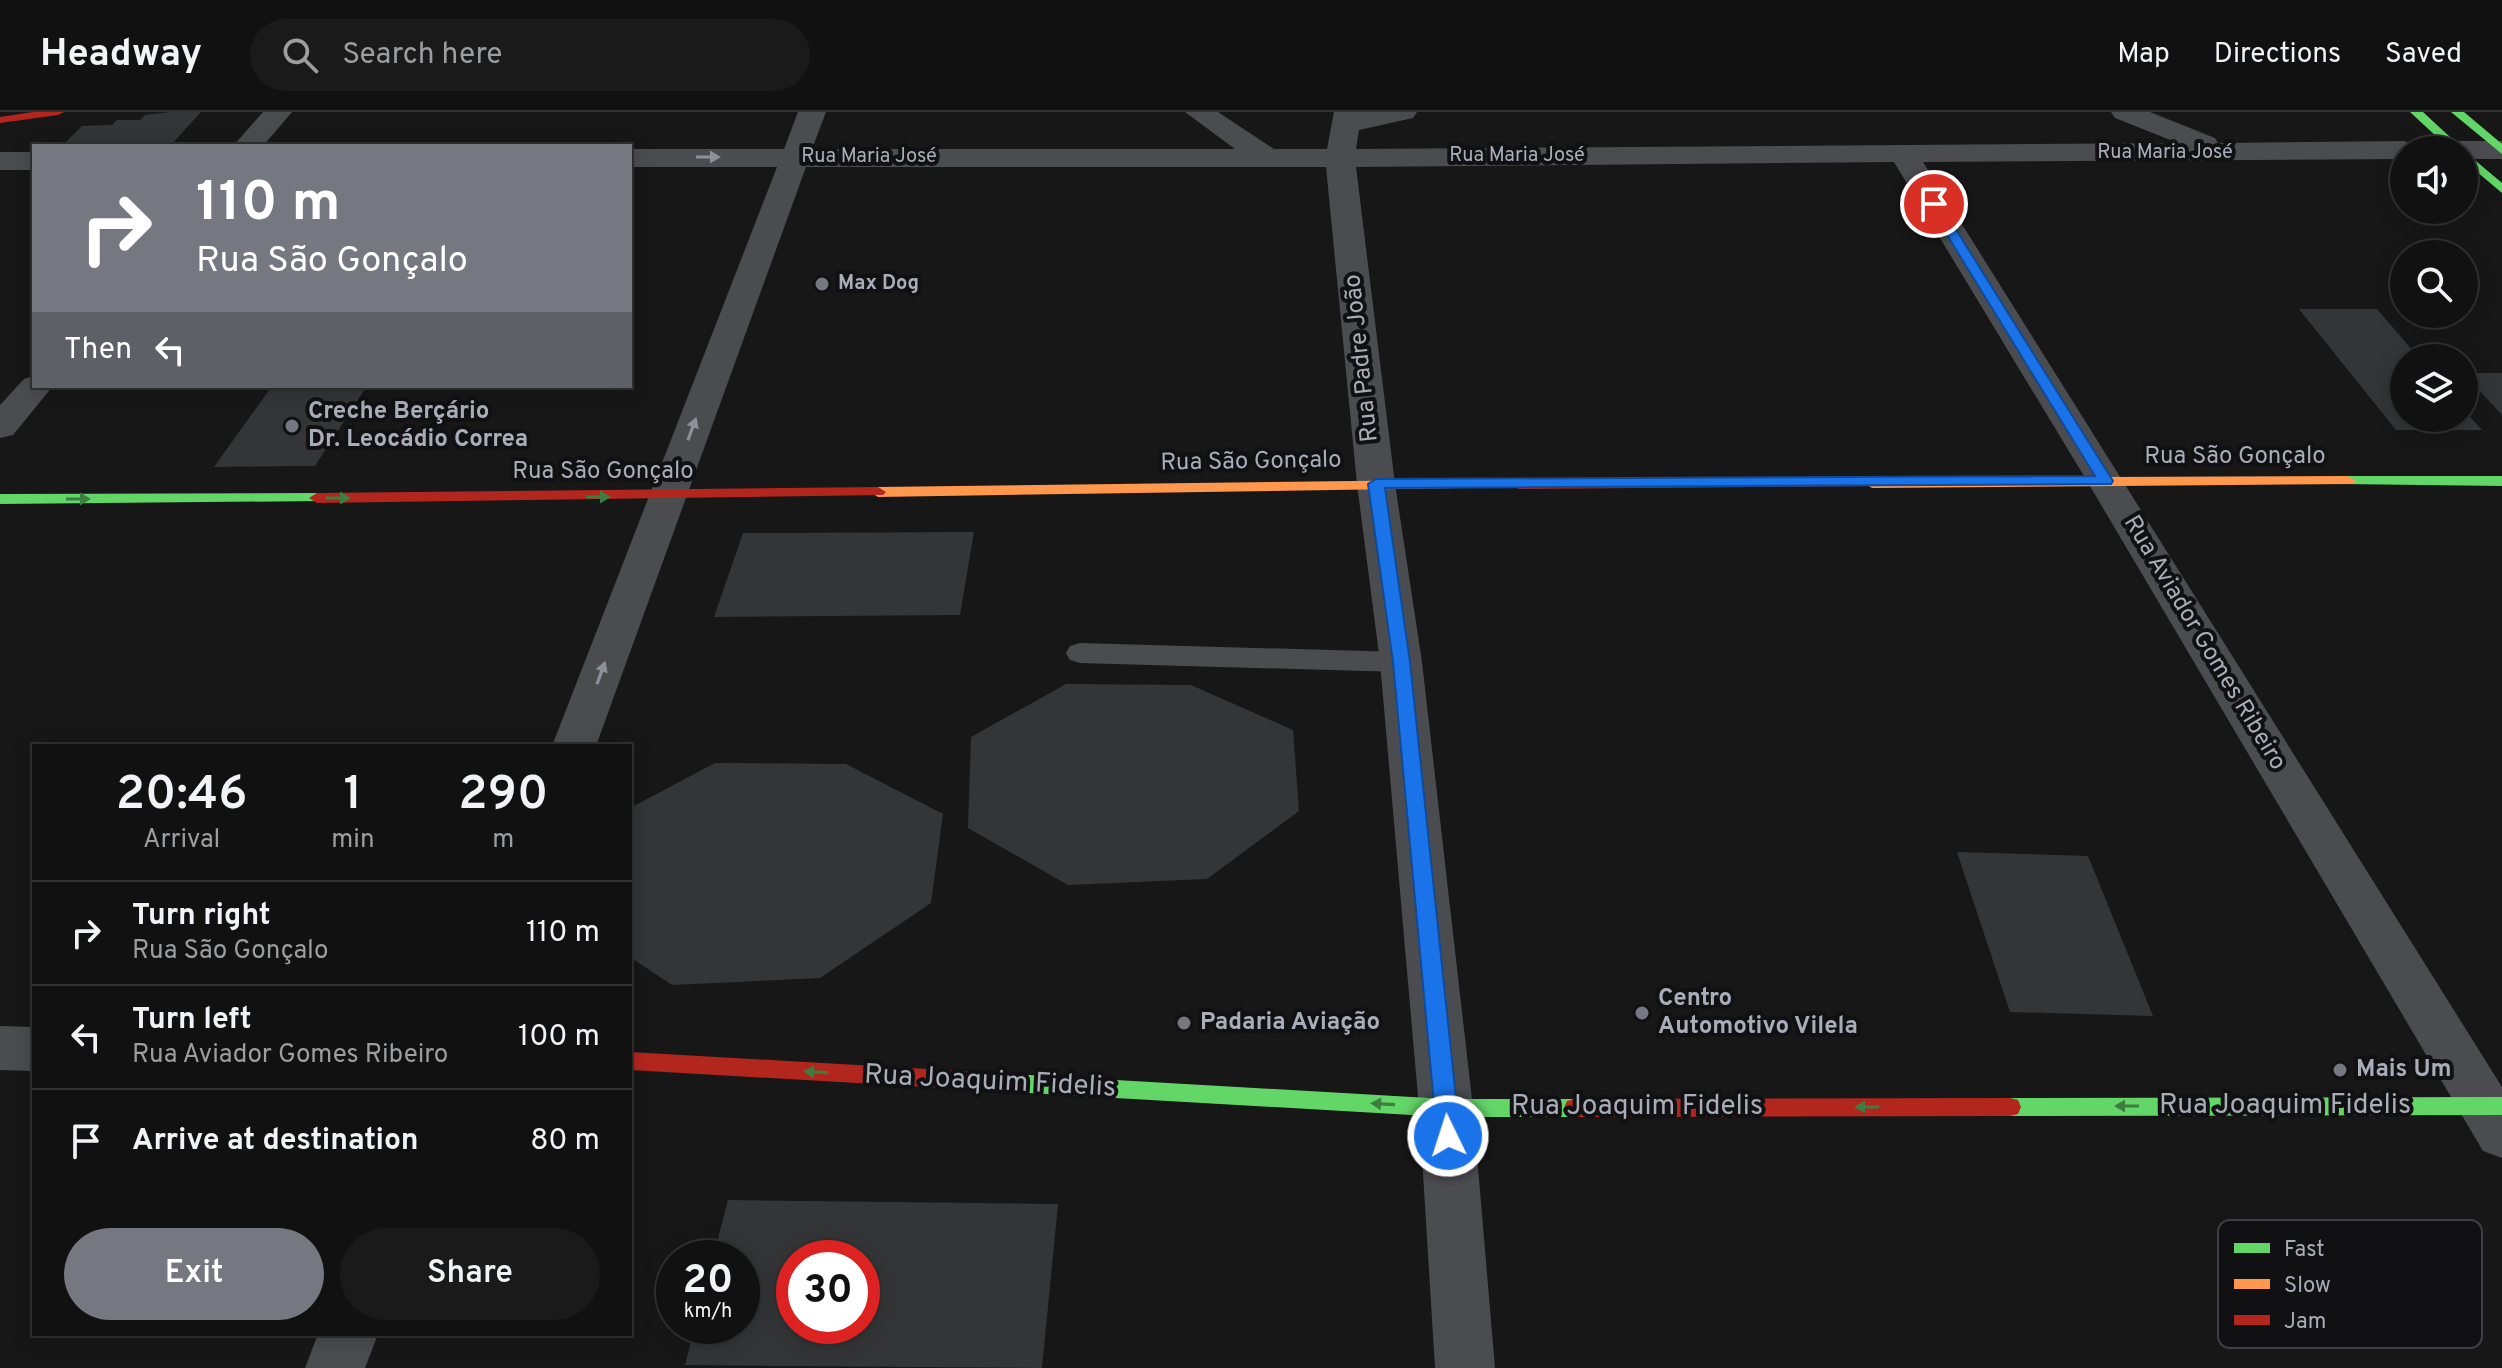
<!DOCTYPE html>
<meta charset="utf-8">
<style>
:root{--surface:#111;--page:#1a1a1a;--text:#f1f3f6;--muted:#9c9d9f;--line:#303131;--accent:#757880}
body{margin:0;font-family:Overpass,sans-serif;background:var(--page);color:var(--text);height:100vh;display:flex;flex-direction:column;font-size:30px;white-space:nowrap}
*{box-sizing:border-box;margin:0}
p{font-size:26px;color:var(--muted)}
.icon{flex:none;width:44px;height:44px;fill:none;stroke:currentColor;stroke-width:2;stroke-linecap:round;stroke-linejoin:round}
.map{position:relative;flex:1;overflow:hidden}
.side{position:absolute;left:32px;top:632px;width:600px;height:592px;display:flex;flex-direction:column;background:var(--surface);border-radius:0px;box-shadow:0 4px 20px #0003,0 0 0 2px var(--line)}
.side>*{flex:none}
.top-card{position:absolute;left:32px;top:32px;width:600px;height:244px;border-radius:0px;box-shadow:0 4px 20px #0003,0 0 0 2px var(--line);background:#757880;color:#fff;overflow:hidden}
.tools{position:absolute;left:2390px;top:24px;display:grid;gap:16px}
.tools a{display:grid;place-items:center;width:88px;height:88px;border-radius:50%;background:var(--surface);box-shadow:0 4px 20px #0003,0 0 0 2px var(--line);font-size:40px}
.speed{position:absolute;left:656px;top:1128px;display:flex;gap:16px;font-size:40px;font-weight:700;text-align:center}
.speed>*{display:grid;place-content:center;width:104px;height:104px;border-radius:50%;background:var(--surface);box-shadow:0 4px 20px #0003,0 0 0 2px var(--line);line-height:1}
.speed small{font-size:20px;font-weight:400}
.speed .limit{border:12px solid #d22;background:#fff;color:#111}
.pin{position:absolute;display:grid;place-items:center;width:68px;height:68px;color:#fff;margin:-34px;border:4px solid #fff;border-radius:50%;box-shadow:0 2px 8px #0007}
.me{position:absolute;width:88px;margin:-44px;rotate:356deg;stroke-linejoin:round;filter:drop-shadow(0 0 6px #0008)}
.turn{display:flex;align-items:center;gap:28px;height:168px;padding:0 32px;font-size:36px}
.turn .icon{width:104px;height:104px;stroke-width:2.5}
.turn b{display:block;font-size:56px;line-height:68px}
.then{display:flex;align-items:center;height:76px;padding:0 32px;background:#0003;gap:16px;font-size:30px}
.eta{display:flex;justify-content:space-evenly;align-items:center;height:136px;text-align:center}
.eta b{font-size:48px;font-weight:600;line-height:56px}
.button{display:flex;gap:16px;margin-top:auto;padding:16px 32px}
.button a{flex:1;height:92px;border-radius:48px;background:var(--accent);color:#fff;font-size:32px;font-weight:600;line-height:92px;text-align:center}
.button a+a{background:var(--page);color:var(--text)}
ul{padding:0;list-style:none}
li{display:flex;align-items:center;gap:24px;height:104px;padding:0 32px;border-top:2px solid var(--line)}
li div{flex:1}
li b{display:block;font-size:30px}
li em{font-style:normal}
header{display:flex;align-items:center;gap:48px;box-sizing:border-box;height:112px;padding:0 40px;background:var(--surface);border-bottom:2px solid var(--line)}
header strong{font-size:38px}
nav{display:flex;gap:44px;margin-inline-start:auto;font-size:28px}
.search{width:560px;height:72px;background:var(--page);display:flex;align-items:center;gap:20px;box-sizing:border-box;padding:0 28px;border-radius:44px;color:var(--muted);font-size:30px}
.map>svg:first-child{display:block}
.building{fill:#343537;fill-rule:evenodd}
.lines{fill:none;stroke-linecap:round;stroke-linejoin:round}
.lane{fill:#4b4c50;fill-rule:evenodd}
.street{fill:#4b4c50;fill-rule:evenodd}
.fast{fill:#63d668;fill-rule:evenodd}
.slow{fill:#ff974d;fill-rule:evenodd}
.jam{fill:#b3261e;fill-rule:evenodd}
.oneway{fill:#8c9099}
.oneway2{fill:#3e7d42}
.route{fill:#1a73e8;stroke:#114b97;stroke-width:2}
.poi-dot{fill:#757880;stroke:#111113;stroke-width:3}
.labels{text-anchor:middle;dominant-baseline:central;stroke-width:8;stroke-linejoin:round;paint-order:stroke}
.far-street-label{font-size:20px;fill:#a8adb8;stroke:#111113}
.far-poi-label{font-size:20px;font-weight:bold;fill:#a8adb8;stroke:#111113;text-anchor:start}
.street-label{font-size:24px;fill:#a8adb8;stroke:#111113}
.poi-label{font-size:24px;font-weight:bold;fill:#a8adb8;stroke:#111113;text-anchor:start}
.near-street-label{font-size:28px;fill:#a8adb8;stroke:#111113}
.key{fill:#111113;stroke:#3e4045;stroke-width:2}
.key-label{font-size:22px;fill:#a8adb8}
</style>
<header>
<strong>Headway</strong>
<div class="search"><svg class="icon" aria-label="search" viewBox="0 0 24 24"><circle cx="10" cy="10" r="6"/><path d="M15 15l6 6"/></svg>Search here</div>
<nav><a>Map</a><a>Directions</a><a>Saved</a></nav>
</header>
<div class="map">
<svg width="2502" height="1256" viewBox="0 0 2502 1256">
<rect width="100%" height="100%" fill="#171717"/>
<g class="building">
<path d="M170 0H201L171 33 62 34 82 14 112 13 117 8H140L145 3Z"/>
<path d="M2299 197H2377L2419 246H2404V306H2464V298L2482 318H2396Z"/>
<path d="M2464 261H2502V303L2464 262Z"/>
<path d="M272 274H367L315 354 214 355Z"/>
<path d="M974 420 960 503 714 505 743 421Z"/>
<path d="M1066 572 1191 573 1293 618 1299 699 1207 767 1068 773 968 716 971 625Z"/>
<path d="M715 651 846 652 943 702 931 791 820 866 672 873 630 845V696Z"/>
<path d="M1957 740 2088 744 2153 904 2010 900Z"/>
<path d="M728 1088 1058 1092 1042 1256 685 1253 695 1214H742V1146H713ZM794 1146H862V1214H794Z"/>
</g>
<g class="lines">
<path class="lane" d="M1080 531 1401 540 1411 543 1415 550 1411 557 1401 560 1080 551 1070 548 1066 541 1070 534Z"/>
<g class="street">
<path d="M263 0H292L263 34H233Z"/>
<path d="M798 0H826L812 37H1235L1185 0H1218L1274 37H1327L1334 0H1417L1413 6 1359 18 1356 37 2178 31 2115 6 2111 0H2150L2215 26 2218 31 2404 29 2414 32 2418 38H2404V47L1923 50 2502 975V1046L2483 1039 2087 369 1894 50 1356 55 1395 372 1422 550 1473 996 1495 1256H1435L1419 996 1380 550 1357 372 1326 55H806L596 634H552L777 55H630V37H784Z"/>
<path d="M2443 29H2502V47H2464V38H2429L2433 32Z"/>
<rect x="0" y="40" width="34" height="18"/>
<path d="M34 264V274H53L13 323 0 326V293L24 267Z"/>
<path d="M0 914 34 915V959L0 958Z"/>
<path d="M318 1222H378L365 1256H305Z"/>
</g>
<g class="fast">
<path d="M2410 0H2423L2464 38H2451Z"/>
<path d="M2451 0H2464L2502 32V42Z"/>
<path d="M2464 39 2502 71V81L2464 49Z"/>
<path d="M2348 364H2502V374L2343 372 2340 369Z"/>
<path d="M317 381 325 386 322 389 0 392V382Z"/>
<path d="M1013 962 1446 987H1575L1583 989 1586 996 1583 1003 1575 1005H1446L1013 980 1005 977 1002 971 1005 965Z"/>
<path d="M2502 985V1003L2010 1004 2002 1002 1999 995 2002 988 2010 986Z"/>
</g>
<g class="slow">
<path d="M2348 364 2356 369 2353 372 1872 376 1864 371 1872 366Z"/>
<path d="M1519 367 1527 372 1524 375 878 385 870 380 878 375Z"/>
</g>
<g class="jam">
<path d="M33 0H64L58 3 0 11V5Z"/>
<path d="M1872 366 1880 371 1877 374 1519 377 1511 372 1519 367Z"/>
<path d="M878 375 886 380 883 383 317 391 309 386 317 381Z"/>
<path d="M630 940 1013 962 1021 965 1024 971 1021 977 1013 980 630 958Z"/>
<path d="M2010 986 2018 988 2021 995 2018 1002 2010 1004 1575 1005 1567 1003 1564 996 1567 989 1575 987Z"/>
</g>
</g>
<defs><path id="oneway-solid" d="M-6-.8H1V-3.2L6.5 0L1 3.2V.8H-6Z" transform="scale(2)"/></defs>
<g class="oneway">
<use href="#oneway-solid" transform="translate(708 45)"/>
<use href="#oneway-solid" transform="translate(692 317) rotate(-70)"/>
<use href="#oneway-solid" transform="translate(601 561) rotate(-70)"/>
</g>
<g class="oneway2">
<use href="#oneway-solid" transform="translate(598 385)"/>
<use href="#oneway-solid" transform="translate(338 386)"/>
<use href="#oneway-solid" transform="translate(78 387)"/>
<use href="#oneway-solid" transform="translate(816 960) rotate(-177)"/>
<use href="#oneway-solid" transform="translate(1383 992) rotate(-177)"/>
<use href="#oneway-solid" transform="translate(2127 994) rotate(180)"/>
<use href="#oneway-solid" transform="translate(1867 995) rotate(180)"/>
</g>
<path class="route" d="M1934 88 1940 92 2113 369 2111 372 1385 376 1410 550 1460 1024 1456 1031 1448 1034 1440 1031 1437 1024 1393 550 1368 372 1376 367 2095 364 1928 92Z"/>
<g class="poi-dot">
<circle cx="822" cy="172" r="8"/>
<circle cx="292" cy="314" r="8"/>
<circle cx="1642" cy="901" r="8"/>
<circle cx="1184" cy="911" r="8"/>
<circle cx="2340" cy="958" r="8"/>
</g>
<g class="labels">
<g class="far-street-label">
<text x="2165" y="41">Rua Maria José</text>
<text x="1517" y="44">Rua Maria José</text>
<text x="869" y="45">Rua Maria José</text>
</g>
<g class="far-poi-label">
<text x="838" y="172">Max Dog</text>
</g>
<g class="street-label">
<text transform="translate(1362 246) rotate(-96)">Rua Padre João</text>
<text x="2235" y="345">Rua São Gonçalo</text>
<text transform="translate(1251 350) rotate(-1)">Rua São Gonçalo</text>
<text x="603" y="360">Rua São Gonçalo</text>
<text transform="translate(2204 531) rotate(59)">Rua Aviador Gomes Ribeiro</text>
</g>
<g class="poi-label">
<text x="308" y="300">Creche Berçário<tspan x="308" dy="28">Dr. Leocádio Correa</tspan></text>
<text x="1658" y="887">Centro<tspan x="1658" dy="28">Automotivo Vilela</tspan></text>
<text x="1200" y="911">Padaria Aviação</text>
<text x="2356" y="958">Mais Um</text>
</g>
<g class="near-street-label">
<text transform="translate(990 970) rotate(3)">Rua Joaquim Fidelis</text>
<text x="2285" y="994">Rua Joaquim Fidelis</text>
<text x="1637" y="995">Rua Joaquim Fidelis</text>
</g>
</g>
<rect x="2218" y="1108" width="264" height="128" rx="12" class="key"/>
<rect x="2234" y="1131" width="36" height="10" fill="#63d668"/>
<rect x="2234" y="1167" width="36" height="10" fill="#ff974d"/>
<rect x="2234" y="1203" width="36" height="10" fill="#b3261e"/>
<g class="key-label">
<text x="2284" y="1144">Fast</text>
<text x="2284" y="1180">Slow</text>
<text x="2284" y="1216">Jam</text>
</g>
</svg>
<div class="tools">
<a><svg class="icon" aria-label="sound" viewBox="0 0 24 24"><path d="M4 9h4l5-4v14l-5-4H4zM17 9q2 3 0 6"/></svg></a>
<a><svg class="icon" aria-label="search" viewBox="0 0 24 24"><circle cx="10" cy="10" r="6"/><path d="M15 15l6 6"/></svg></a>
<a><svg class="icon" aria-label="layers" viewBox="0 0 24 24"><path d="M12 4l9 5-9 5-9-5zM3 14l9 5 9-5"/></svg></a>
</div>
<div class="speed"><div>20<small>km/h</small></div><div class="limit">30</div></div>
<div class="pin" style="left:1934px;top:92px;background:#d93025"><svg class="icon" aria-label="arrive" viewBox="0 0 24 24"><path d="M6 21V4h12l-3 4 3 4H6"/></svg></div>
<svg class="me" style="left:1448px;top:1024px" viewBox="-20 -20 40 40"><circle r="17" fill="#1a73e8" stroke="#fff" stroke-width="3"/><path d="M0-11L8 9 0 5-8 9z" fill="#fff"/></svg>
<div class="top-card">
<div class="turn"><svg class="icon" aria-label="right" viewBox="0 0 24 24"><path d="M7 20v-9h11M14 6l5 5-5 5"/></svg><div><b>110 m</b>Rua São Gonçalo</div></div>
<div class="then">Then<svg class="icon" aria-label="left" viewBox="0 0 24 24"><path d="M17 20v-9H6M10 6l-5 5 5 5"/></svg></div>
</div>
<section class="side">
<div class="eta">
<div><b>20:46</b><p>Arrival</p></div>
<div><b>1</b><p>min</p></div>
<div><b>290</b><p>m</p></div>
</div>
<ul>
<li><svg class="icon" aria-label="right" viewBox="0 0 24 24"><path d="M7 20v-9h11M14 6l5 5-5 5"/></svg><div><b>Turn right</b><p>Rua São Gonçalo</p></div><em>110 m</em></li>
<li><svg class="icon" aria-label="left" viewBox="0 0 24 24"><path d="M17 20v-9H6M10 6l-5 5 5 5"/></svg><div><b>Turn left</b><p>Rua Aviador Gomes Ribeiro</p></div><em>100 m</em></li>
<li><svg class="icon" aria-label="arrive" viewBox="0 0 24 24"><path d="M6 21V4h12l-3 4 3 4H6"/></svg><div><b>Arrive at destination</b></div><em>80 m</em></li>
</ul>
<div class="button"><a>Exit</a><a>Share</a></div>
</section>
</div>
